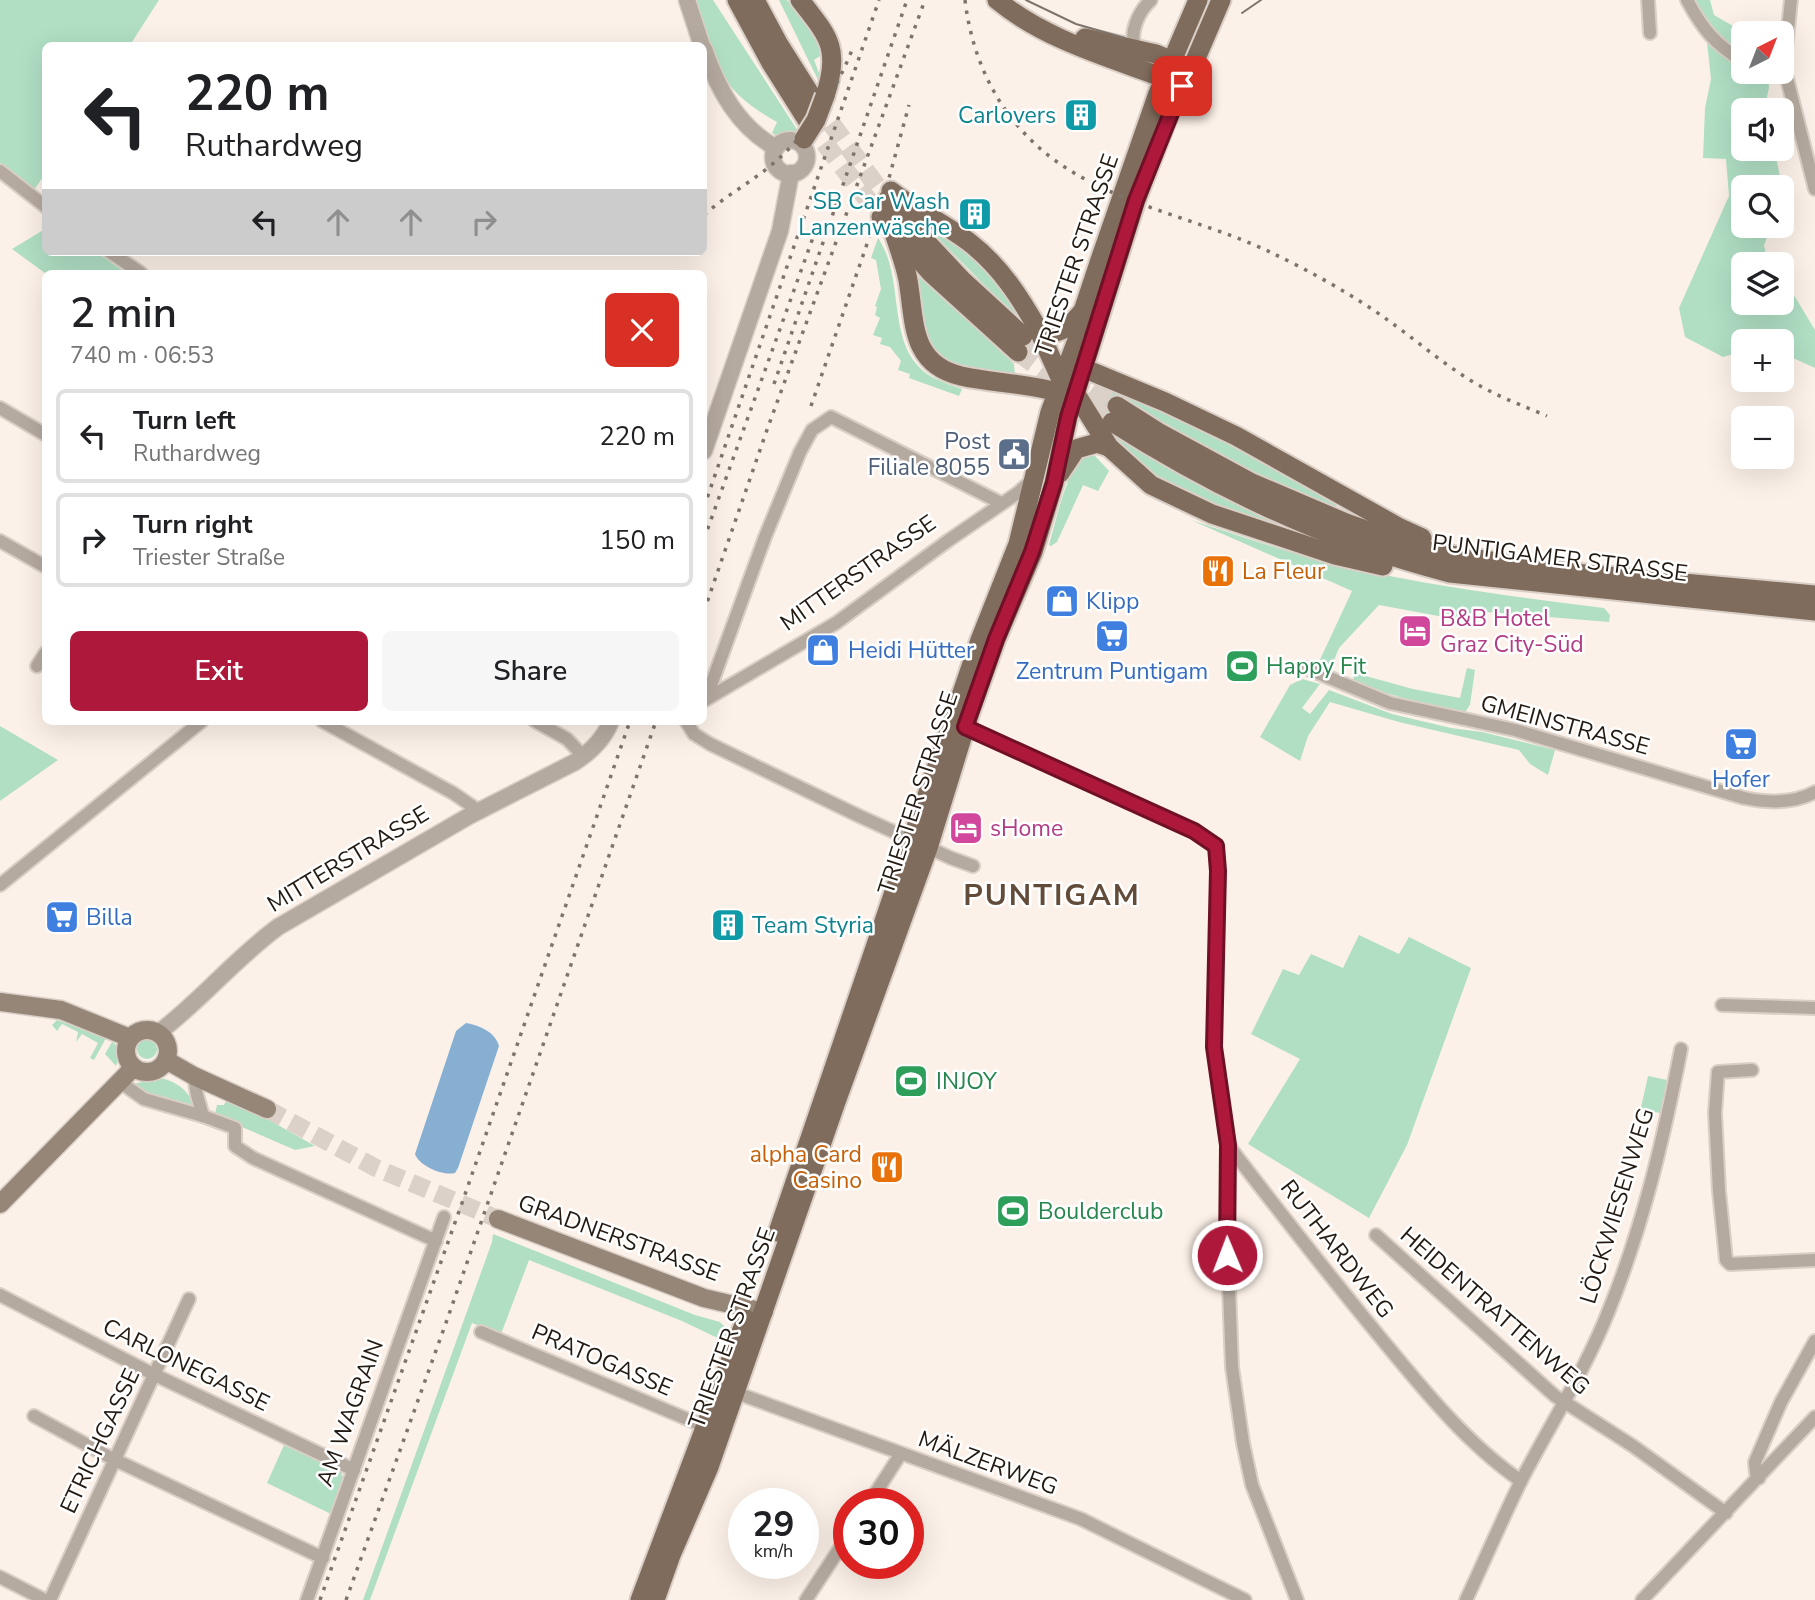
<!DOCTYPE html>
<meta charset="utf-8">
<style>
:root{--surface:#fff;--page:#f6f6f6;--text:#202124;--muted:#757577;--line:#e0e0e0;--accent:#ad183b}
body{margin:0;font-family:"Nunito Sans",sans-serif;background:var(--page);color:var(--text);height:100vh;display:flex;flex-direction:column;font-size:26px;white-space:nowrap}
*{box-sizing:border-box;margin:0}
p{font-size:23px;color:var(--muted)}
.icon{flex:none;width:38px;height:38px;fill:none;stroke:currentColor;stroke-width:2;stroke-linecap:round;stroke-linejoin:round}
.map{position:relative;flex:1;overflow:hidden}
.panel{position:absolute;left:42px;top:270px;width:665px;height:455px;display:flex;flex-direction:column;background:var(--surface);border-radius:10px;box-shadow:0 7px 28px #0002}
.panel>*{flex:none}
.banner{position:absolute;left:42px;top:42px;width:665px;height:214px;border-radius:10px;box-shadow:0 7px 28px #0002;background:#fff;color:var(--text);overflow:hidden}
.needle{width:46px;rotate:42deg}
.fabs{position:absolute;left:1731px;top:21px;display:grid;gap:14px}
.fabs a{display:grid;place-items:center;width:63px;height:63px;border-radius:10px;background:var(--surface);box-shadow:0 7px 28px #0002;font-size:35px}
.speed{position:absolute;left:728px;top:1488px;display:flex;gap:14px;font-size:35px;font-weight:700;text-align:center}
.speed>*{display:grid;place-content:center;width:91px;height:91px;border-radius:50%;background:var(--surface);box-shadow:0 7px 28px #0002;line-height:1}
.speed small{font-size:18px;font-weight:400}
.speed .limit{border:10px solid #d22;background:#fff;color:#111}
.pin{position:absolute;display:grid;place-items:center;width:60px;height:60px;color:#fff;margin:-30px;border-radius:14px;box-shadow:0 4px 10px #0006}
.me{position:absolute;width:77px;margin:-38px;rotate:359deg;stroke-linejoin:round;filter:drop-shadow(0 0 5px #0008)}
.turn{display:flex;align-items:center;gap:24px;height:147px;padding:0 28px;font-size:32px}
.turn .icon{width:91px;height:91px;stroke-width:2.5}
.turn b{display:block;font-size:49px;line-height:60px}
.lanes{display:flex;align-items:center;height:66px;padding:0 28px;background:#0003;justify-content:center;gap:35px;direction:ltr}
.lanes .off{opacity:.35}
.round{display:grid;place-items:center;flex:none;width:74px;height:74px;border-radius:10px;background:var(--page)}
.headline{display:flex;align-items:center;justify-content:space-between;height:119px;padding:0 28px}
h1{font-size:42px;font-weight:600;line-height:52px}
.primary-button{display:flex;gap:14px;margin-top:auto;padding:14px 28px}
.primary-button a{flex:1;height:80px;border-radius:10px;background:var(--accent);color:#fff;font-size:28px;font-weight:600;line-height:80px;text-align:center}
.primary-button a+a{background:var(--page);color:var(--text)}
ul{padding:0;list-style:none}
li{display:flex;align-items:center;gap:21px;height:94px;margin:0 14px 10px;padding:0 14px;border:4px solid var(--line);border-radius:10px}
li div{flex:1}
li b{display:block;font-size:26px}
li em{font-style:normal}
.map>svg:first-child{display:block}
.green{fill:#b0dfc4}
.water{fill:#87afd2}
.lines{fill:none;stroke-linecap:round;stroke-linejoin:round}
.secondary-tunnel{stroke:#dbd1c8;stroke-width:18;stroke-dasharray:18 9;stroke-linecap:butt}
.primary-tunnel{stroke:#dbd1c8;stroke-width:19;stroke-dasharray:19 10;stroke-linecap:butt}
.minor-casing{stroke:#d9cfc6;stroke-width:16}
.tertiary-casing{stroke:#d9cfc6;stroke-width:19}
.secondary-casing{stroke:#d9cfc6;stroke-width:21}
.primary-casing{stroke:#d9cfc6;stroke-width:23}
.minor{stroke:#b5aaa0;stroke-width:12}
.tertiary{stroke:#b5aaa0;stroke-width:16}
.secondary{stroke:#968678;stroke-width:18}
.primary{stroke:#806c5c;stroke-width:19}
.tram{stroke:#7e746b;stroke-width:2}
.rail{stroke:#7e746b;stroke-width:3.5;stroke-dasharray:3.5 7;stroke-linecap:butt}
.primary-bridge-casing{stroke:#d9cfc6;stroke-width:23;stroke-linecap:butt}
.primary-bridge{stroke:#806c5c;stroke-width:19}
.route-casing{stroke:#701026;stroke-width:18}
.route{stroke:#ad183b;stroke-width:12}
.labels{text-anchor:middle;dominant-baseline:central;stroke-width:5;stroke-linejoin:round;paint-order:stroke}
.culture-label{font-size:23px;fill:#0d838f;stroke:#fff;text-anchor:end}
.street-label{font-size:23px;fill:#231a12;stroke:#fff}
.service-label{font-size:23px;fill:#4e5e75;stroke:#fff;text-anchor:end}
.food-label{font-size:23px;fill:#c56008;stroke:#fff;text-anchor:start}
.shop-label{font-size:23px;fill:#366cbe;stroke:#fff;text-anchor:start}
.hotel-label{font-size:23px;fill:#b23c85;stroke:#fff;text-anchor:start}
.leisure-label{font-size:23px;fill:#27864d;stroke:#fff;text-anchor:start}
.district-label{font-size:30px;font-weight:bold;letter-spacing:2px;fill:#624c39;stroke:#fff}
</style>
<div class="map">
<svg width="1815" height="1600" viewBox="0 0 1815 1600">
<rect width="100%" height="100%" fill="#fcf1e8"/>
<g class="green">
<path d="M0 0H159L130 45 46 46 45 174 34 190 0 164Z"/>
<path d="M695 0H713L798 131C790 138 781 139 772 133L777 122C761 113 744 102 732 88 718 70 704 23 695 0Z"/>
<path d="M779 0H787C801 16 820 34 820 56L814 60 821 78 819 82Z"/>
<path d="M1693 0H1710L1714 15 1745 33 1743 72H1768L1769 88 1764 110H1743V149H1774L1784 194 1782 201V187H1743V226H1772L1764 245 1768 264H1743V303H1782V279L1786 282 1815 330V368L1782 353V341H1743V351L1723 357 1685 337 1679 308 1729 196 1726 159 1703 158 1705 108 1711 79 1705 24Z"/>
<path d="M918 218 963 246 988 268 1027 322H1021Z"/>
<path d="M45 229 46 252H96L126 273H45L12 249Z"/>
<path d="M878 238C908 282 882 352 936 379 944 383 953 386 962 389L959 396 909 378 910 374 898 370 901 361 890 347 880 344 882 338 873 335 880 318 875 315 877 307 875 306 881 289 876 260 871 258Z"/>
<path d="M915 271 1014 364 1015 375 964 368 939 356 926 341Z"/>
<path d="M1101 383 1135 395 1242 445 1338 502 1335 509 1250 471 1119 397 1109 431 1110 435H1115L1246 508 1321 540 1320 544C1249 523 1158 498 1110 438 1103 430 1099 420 1093 411L1098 385Z"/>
<path d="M1087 455 1095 456 1109 471 1098 491 1083 485 1057 542 1051 546 1049 545C1055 525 1068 462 1087 455Z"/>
<path d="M1191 520C1249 539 1306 559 1366 571 1444 588 1524 598 1604 608L1610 615 1609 622 1475 611 1476 623 1379 605 1339 648 1330 670 1318 664 1352 591Z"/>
<path d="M1364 665 1362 675 1413 689 1460 698 1467 668 1475 670 1470 705 1465 712 1403 698 1353 683 1354 674 1359 667Z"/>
<path d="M1302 679 1320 684 1302 708 1310 714 1329 690 1392 714 1451 728 1482 732 1555 750 1548 775 1530 764 1519 750 1399 722 1330 702 1308 736 1300 761 1260 737 1290 685Z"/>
<path d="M0 726 58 760 0 801Z"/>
<path d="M1359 935 1399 954 1409 937 1471 968 1407 1145 1369 1218 1248 1144 1300 1059 1251 1034 1283 969 1299 975 1311 954 1343 968Z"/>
<path d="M57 1020 106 1038 94 1060 90 1058 98 1043 82 1034 76 1042 78 1032 62 1024 57 1031 52 1025Z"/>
<circle cx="147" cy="1049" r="10"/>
<path d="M112 1042C121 1048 120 1056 116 1066L105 1054Z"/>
<path d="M1648 1076 1667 1080 1660 1113 1655 1112 1653 1119 1640 1112Z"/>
<path d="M161 1078C178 1082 189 1091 194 1107L151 1098 133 1084Z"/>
<path d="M226 1101 255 1112 315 1146 295 1150 219 1117 215 1114 217 1105H224Z"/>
<path d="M493 1234 695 1315 720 1322 726 1328V1342L682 1321 529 1260 501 1334 472 1323 370 1600H363L492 1242Z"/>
<path d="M284 1445 341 1472 344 1480 331 1514 267 1483Z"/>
</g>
<path class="water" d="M466 1023C479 1025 495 1032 499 1046L458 1168 455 1173C443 1176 419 1166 415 1154L456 1031Z"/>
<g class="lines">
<path class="secondary-tunnel" d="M267 1109 376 1168 498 1219"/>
<g class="primary-tunnel">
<path d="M814 100 887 200"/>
<path d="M807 120 881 217"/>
<path d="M1023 336 1117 406"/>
<path d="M1018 352 1112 422"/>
</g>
<g class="minor-casing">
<g id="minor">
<path d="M1648 0 1650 33"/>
<path d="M1687 0C1702 28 1715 45 1743 61"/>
<path d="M1791 0 1784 67 1815 189"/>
<path d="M1136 49C1128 33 1139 11 1151 0"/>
<path d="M0 171 46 207"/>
<path d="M110 252 141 273"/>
<path d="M0 408 46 435"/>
<path d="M0 541 46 567"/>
<path d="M37 666 46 652"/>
<path d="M1306 668 1390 703 1515 730 1744 798C1768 803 1793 804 1815 792"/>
<path d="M706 699 765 537 800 452 812 430 831 417 1001 503"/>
<path d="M705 700 836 623 949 540 1019 492 1032 480"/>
<path d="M322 721 453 793 472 806 477 812"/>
<path d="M535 721 567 739 584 757"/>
<path d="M686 721 694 734 710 744 857 815 951 858 973 866"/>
<path d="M965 727 1194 831 1216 846 1218 871 1214 1047 1228 1145 1227 1237 1232 1367 1243 1443 1252 1485 1297 1600"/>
<path d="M0 885 202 721"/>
<path d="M1722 1005 1815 1008"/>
<path d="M1752 1070 1718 1072 1715 1113 1719 1191 1726 1260 1730 1264 1815 1260"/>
<path d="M194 1076 197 1095 203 1116"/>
<path d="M120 1082 144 1099 203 1116 235 1128V1146L253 1158 436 1241"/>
<path d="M1228 1145C1278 1210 1328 1274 1380 1337 1422 1388 1466 1443 1521 1481"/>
<path d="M1376 1235 1555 1396 1633 1446 1726 1513"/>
<path d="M0 1295 153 1374 354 1470"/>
<path d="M481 1332 706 1427"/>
<path d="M734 1392 1081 1519 1245 1600"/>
<path d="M34 1416 113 1459 323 1558"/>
<path d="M1759 1478 1756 1473 1755 1462 1781 1402 1815 1341"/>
<path d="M869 1503 900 1455"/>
<path d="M0 1577 45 1600"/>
<path d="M50 1600 189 1299"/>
<path d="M307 1600 444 1217"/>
<path d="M806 1600 849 1534"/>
<path d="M1466 1600C1485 1560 1502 1519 1522 1479 1551 1423 1586 1369 1609 1310 1643 1226 1664 1137 1681 1049"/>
<path d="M1642 1600 1815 1417"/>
</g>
</g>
<g class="tertiary-casing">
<g id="tertiary">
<path d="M687 0 702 46"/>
<path d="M704 49C718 89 737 126 776 148"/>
<circle cx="790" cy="157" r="17"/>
<path d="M704 451 780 231 791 173"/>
<path d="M160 1035 162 1030C203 998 236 958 278 927L469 816 575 762C592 751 604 739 611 721"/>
</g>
</g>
<g class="secondary-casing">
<g id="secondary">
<path d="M0 1002 61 1010 130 1038"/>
<circle cx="147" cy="1051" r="21"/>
<path d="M166 1060 194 1076 267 1109"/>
<path d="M0 1204 133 1068"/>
<path d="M498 1219 704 1298 764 1312"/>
</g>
</g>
<g class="primary-casing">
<g id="primary">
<path d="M737 0 771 63 807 120"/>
<path d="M755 0 778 43 814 100"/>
<path d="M800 0C828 36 841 48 825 96"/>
<path d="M997 0C1044 39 1108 57 1164 78L1176 74"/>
<path d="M1085 38 1156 54 1180 64"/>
<path d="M891 191C915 210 944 223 969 242 1000 266 1020 297 1039 331 1061 336 1069 327 1083 311"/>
<path d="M887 200 962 280 1023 336"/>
<path d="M881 217 931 273 1018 352"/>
<path d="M894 233C899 249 905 264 908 280 915 321 910 364 961 376 992 383 1025 383 1057 392"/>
<path d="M1039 331 1063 384"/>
<path d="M1083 368 1165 402 1236 436 1400 528 1422 538"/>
<path d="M1075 387 1076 394 1109 447 1151 485 1212 514 1335 555 1383 566"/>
<path d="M1117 406 1158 432 1252 483 1346 523 1405 544 1436 553 1574 573 1815 595"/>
<path d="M1112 422C1217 489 1329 542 1450 573L1815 611"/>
<path d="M1060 473 1076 449 1097 443 1109 447"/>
<path d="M778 1232 980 640 1018 544 1050 412 1077 340 1083 311 1101 257 1157 96 1198 0"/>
<path d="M640 1600 746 1319"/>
<path d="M655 1600 671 1555 709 1467 836 1102 928 848 969 715 996 639 1033 552 1054 483 1068 417 1136 200 1173 103 1191 70 1221 0"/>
</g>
</g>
<use href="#minor" class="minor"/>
<use href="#tertiary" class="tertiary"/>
<use href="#secondary" class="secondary"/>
<use href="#primary" class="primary"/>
<g class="tram">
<path d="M1026 0 1076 24 1125 38"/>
<path d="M1242 13 1261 0"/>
</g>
<g class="rail">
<path d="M965 0C972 59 997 112 1043 151 1106 204 1197 217 1270 252 1308 270 1355 296 1389 321 1420 343 1450 370 1484 388 1504 399 1526 407 1547 416"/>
<path d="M704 215C724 197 748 184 769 167 807 136 834 95 852 50"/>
<path d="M774 384 907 0"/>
<path d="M811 406 886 189 909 105"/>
<path d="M704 507 879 0"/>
<path d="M704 539 819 221"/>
<path d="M704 611 768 427 925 0"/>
<path d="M320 1600 462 1203 630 721"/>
<path d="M346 1600 447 1320 656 721"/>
</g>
<g class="primary-bridge-casing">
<path id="primary-bridge" d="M804 139 816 120 825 96"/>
</g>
<use href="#primary-bridge" class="primary-bridge"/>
</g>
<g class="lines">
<g class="route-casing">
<path id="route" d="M1182 86 1136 200 1068 417 1054 483 1032 552 996 639 965 727 1194 831 1216 846 1218 871 1214 1047 1228 1145 1227 1255"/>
</g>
<use href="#route" class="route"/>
</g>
<defs>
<g id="building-square" transform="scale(1.75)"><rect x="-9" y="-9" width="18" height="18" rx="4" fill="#0f9aa8" stroke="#fff"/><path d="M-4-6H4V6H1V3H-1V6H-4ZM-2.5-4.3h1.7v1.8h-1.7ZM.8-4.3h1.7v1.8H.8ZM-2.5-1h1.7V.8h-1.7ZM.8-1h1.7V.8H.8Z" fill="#fff"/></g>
<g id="civic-square" transform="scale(1.75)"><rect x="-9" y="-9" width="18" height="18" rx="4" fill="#5c6f8a" stroke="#fff"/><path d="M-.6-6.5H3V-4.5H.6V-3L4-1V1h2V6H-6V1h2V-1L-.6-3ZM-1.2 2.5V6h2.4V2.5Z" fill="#fff"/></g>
<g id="restaurant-square" transform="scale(1.75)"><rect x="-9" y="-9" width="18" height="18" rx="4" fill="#e8710a" stroke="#fff"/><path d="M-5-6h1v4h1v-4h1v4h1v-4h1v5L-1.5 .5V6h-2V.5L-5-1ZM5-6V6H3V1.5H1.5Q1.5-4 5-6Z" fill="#fff"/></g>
<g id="shop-square" transform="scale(1.75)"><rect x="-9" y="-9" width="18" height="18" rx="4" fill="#3f7fe0" stroke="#fff"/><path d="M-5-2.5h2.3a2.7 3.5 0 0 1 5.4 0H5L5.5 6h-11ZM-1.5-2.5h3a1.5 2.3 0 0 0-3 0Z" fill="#fff"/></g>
<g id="hotel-square" transform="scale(1.75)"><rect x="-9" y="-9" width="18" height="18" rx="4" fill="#d1479c" stroke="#fff"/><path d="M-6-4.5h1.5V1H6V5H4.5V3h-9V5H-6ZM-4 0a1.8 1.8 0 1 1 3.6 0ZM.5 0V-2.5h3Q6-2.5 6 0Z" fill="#fff"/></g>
<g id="supermarket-square" transform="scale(1.75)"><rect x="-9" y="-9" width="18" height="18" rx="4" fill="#3f7fe0" stroke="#fff"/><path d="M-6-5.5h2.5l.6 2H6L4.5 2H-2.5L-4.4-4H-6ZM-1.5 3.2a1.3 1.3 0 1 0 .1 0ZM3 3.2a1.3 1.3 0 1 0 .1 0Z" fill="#fff"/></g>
<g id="stadium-square" transform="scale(1.75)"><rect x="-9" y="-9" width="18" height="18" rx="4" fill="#2e9e5b" stroke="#fff"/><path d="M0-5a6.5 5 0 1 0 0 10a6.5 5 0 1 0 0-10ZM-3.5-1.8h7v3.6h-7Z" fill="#fff"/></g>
</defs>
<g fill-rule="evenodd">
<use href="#building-square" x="1081" y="115"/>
<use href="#building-square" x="975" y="214"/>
<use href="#civic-square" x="1014" y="454"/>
<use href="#restaurant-square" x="1218" y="571"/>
<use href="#shop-square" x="1062" y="601"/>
<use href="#hotel-square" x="1415" y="631"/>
<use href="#supermarket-square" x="1112" y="636"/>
<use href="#shop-square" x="823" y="650"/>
<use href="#stadium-square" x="1242" y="666"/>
<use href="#supermarket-square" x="1741" y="744"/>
<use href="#hotel-square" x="966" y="828"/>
<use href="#supermarket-square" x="62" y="917"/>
<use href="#building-square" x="728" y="925"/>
<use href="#stadium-square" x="911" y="1081"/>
<use href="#restaurant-square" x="887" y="1167"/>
<use href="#stadium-square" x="1013" y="1211"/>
</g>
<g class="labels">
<g class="culture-label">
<text x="1056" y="115">Carlovers</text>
<text x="950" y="201">SB Car Wash<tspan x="950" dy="26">Lanzenwäsche</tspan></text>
<text x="752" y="925" text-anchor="start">Team Styria</text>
</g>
<g class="street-label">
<text transform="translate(1077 255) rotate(-71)">TRIESTER STRASSE</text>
<text transform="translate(1560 558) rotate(7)">PUNTIGAMER STRASSE</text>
<text transform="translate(858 573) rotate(-35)">MITTERSTRASSE</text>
<text transform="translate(1565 725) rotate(15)">GMEINSTRASSE</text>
<text transform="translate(918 793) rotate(-72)">TRIESTER STRASSE</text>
<text transform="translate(348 859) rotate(-31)">MITTERSTRASSE</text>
<text transform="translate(1617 1206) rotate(-73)">LÖCKWIESENWEG</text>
<text transform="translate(619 1238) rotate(20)">GRADNERSTRASSE</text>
<text transform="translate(1337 1249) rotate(52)">RUTHARDWEG</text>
<text transform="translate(1495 1311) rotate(41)">HEIDENTRATTENWEG</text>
<text transform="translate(732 1328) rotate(-70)">TRIESTER STRASSE</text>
<text transform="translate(602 1360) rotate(23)">PRATOGASSE</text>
<text transform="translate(186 1365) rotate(26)">CARLONEGASSE</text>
<text transform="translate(350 1413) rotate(-70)">AM WAGRAIN</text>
<text transform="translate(100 1441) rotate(-65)">ETRICHGASSE</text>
<text transform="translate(988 1463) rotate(20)">MÄLZERWEG</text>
</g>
<g class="service-label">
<text x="990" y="441">Post<tspan x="990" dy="26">Filiale 8055</tspan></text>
</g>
<g class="food-label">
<text x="1242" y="571">La Fleur</text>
<text x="862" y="1154" text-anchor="end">alpha Card<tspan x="862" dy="26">Casino</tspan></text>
</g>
<g class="shop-label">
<text x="1086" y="601">Klipp</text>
<text x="848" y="650">Heidi Hütter</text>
<text x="1112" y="671" text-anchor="middle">Zentrum Puntigam</text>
<text x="1741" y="779" text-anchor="middle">Hofer</text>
<text x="86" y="917">Billa</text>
</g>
<g class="hotel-label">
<text x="1440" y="618">B&amp;B Hotel<tspan x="1440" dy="26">Graz City-Süd</tspan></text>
<text x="990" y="828">sHome</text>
</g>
<g class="leisure-label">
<text x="1266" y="666">Happy Fit</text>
<text x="936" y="1081">INJOY</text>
<text x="1038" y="1211">Boulderclub</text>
</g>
<g class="district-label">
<text x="1052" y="895">PUNTIGAM</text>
</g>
</g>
</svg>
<div class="fabs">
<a><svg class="needle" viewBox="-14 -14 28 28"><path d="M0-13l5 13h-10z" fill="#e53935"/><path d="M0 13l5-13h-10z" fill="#757577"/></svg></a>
<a><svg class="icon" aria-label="sound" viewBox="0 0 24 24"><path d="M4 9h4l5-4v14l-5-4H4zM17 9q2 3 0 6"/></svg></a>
<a><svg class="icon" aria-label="search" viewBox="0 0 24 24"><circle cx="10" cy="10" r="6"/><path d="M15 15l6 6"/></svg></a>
<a><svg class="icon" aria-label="layers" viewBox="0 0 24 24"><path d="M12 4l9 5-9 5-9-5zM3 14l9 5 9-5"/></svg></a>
<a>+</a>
<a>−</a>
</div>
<div class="speed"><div>29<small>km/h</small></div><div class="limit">30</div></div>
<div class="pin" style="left:1182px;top:86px;background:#d93025"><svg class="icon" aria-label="arrive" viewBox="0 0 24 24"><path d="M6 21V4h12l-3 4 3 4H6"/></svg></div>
<svg class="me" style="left:1227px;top:1255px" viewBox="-20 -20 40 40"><circle r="17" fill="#ad183b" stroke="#fff" stroke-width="3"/><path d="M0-11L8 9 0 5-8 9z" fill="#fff"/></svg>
<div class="banner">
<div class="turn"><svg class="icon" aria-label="left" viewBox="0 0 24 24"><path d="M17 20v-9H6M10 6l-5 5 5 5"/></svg><div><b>220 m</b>Ruthardweg</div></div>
<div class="lanes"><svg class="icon" aria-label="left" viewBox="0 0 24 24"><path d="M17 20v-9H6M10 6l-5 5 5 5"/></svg><svg class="icon off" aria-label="ahead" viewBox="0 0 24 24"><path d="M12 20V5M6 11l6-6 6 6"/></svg><svg class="icon off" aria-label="ahead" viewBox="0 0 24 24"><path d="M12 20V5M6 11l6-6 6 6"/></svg><svg class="icon off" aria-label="right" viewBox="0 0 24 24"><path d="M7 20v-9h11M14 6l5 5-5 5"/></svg></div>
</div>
<section class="panel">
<div class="headline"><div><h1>2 min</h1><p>740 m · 06:53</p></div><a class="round" style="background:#d93025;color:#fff"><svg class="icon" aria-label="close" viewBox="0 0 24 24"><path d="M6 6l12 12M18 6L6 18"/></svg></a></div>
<ul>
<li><svg class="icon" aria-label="left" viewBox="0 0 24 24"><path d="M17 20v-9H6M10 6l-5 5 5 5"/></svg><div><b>Turn left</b><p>Ruthardweg</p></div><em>220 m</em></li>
<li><svg class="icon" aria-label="right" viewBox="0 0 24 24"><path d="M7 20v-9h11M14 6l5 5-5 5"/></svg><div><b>Turn right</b><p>Triester Straße</p></div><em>150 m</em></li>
</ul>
<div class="primary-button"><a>Exit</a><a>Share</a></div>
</section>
</div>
